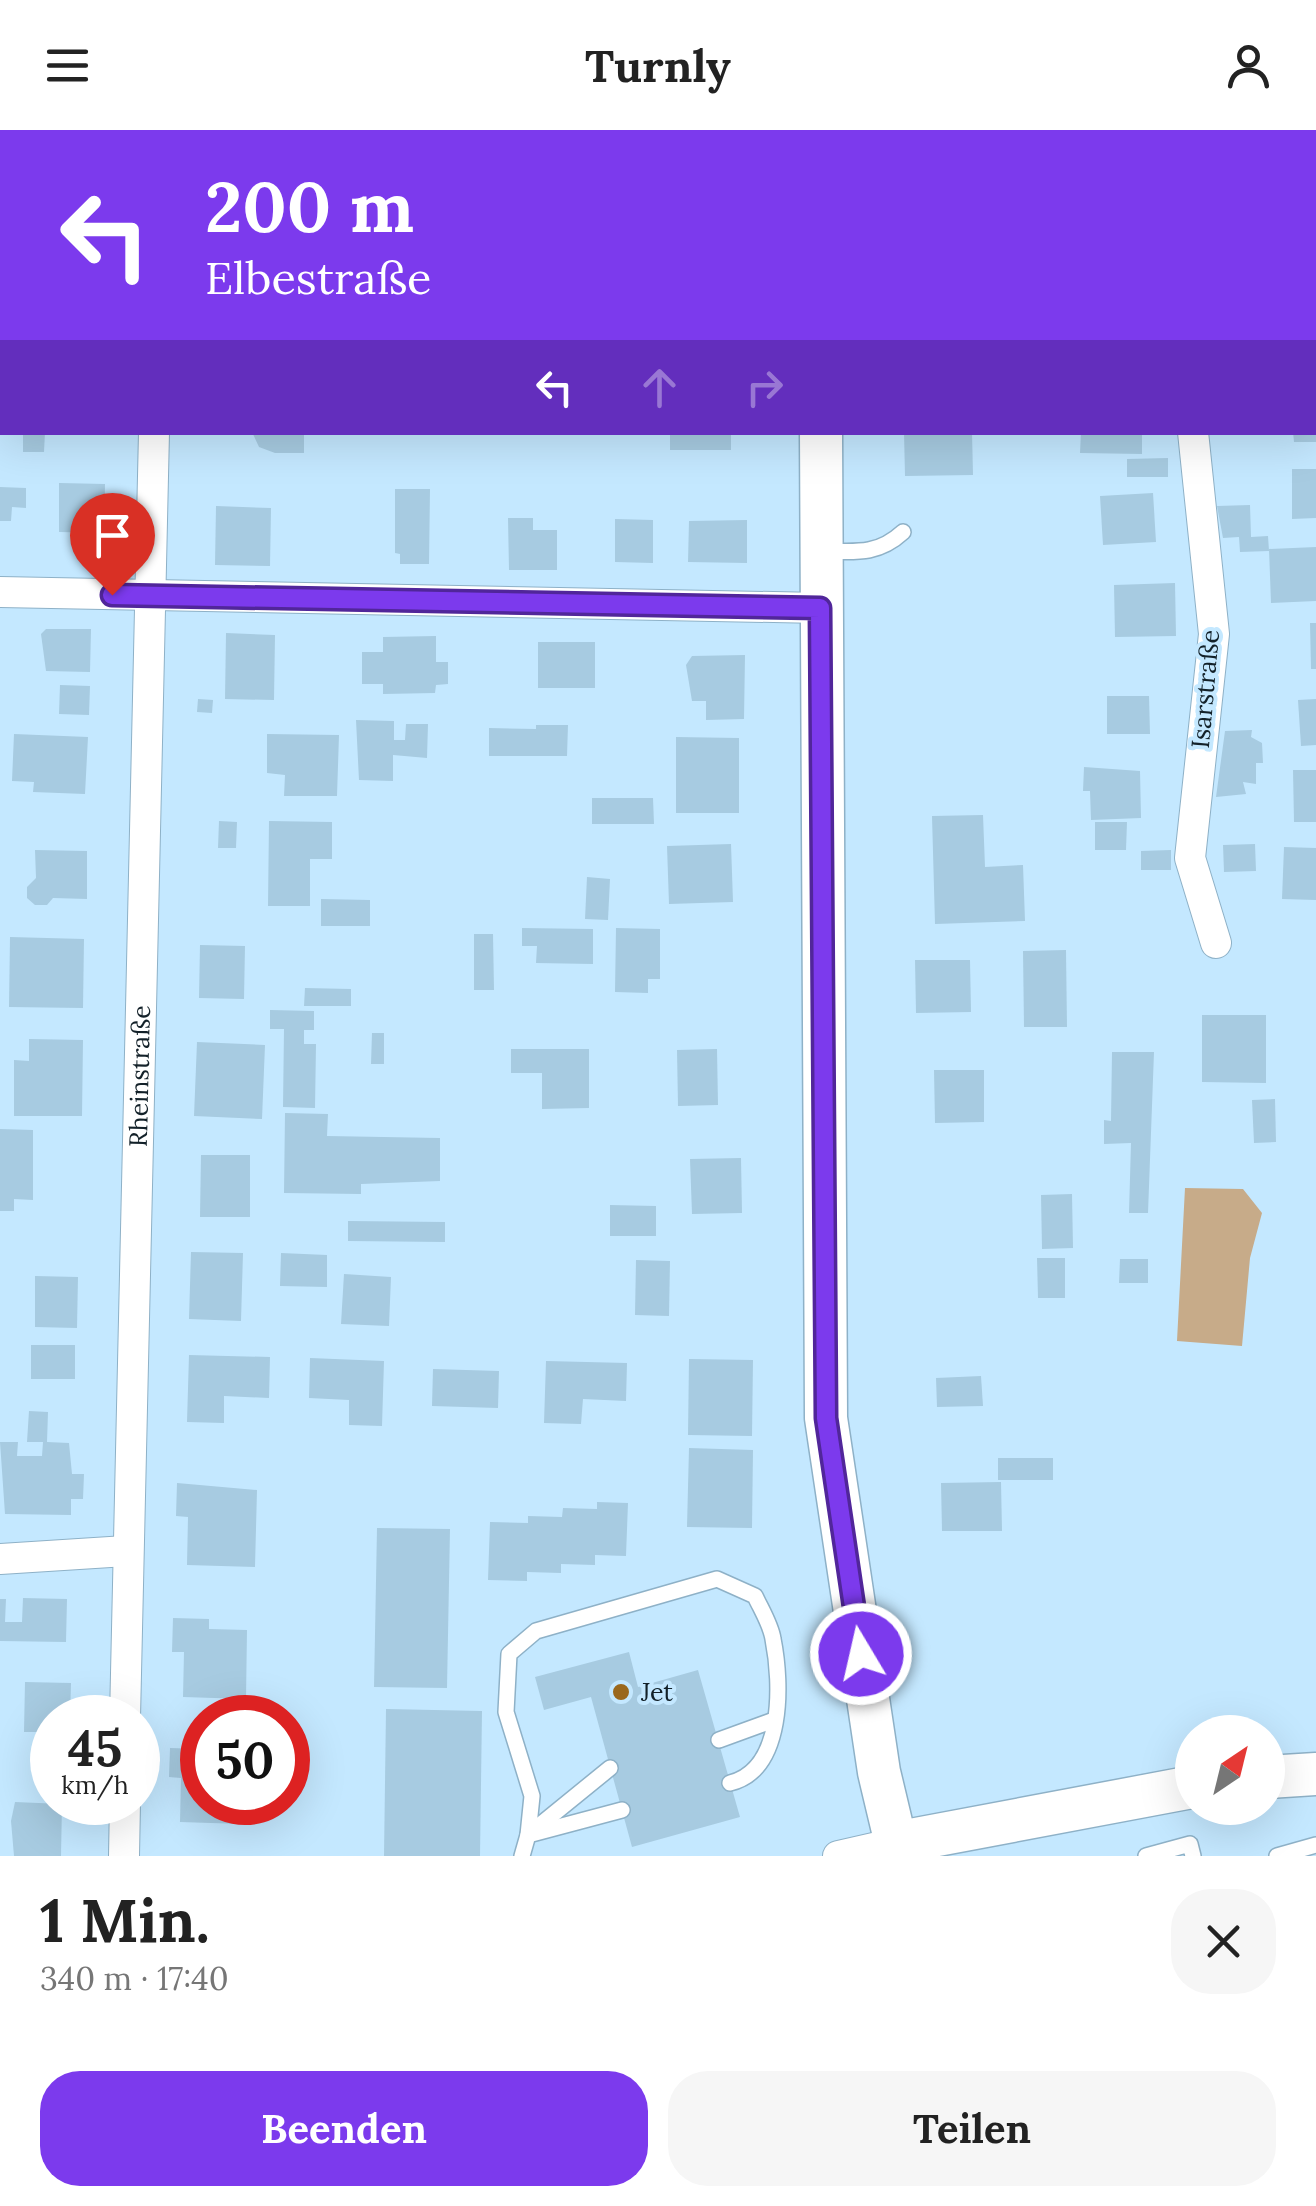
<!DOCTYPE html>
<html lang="de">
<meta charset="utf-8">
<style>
:root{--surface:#fff;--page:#f6f6f6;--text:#222;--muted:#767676;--accent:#7c3aed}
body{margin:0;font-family:Lora,serif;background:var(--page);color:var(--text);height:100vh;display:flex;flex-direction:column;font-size:38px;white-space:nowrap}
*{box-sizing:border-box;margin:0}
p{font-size:32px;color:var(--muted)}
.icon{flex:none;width:55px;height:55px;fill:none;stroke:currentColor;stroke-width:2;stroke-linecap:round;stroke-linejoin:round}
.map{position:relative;height:1726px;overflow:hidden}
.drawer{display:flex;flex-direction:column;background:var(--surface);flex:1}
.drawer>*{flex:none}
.banner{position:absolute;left:0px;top:0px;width:1318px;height:305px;box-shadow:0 10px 40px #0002;background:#7c3aed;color:#fff;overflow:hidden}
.needle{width:65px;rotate:35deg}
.fabs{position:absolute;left:1175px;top:1585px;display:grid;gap:20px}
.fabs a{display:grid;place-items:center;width:110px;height:110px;border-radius:50%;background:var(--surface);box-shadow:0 10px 40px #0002;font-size:50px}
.speed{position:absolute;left:30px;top:1565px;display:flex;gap:20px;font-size:50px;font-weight:700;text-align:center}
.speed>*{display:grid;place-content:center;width:130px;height:130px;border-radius:50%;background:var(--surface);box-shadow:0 10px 40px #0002;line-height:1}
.speed small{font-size:25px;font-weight:400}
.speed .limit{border:15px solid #d22;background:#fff;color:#111}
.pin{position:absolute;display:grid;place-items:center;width:85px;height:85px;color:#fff;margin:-102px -42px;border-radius:50% 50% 50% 0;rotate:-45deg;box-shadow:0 0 10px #0007}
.pin .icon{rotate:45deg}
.me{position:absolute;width:110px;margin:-55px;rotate:351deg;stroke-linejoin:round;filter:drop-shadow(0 0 8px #0008)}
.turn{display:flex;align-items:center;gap:35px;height:210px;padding:0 40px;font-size:45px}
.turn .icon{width:130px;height:130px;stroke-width:2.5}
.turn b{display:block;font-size:70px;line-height:85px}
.lanes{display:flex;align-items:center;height:95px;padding:0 40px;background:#0003;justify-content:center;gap:50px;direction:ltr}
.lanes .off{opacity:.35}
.round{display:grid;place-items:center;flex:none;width:105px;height:105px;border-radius:40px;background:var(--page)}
.headline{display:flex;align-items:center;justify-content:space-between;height:170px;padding:0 40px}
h1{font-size:60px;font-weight:800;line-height:75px}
.action{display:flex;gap:20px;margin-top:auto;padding:20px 40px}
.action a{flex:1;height:115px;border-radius:40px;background:var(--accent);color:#fff;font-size:40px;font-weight:800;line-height:115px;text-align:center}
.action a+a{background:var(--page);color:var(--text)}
header{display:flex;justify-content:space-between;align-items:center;height:130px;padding:0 40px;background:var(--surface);font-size:45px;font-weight:800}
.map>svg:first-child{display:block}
.green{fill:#c7ab89}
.building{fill:#a7cbe1}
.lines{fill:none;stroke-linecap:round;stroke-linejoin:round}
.lane-casing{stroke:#8eb1c7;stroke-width:18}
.street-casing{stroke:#8eb1c7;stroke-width:32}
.secondary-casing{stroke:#8eb1c7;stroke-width:45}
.lane{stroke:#fff;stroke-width:15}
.street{stroke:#fff;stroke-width:30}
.secondary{stroke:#fff;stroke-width:42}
.route-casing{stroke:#51269a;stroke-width:25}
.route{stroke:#7c3aed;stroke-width:18}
.poi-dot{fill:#9a681d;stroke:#c4e8ff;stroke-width:4}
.labels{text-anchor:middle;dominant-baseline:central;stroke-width:8;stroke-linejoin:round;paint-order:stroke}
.street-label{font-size:25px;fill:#132129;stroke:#c4e8ff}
.poi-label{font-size:25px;fill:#132129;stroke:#c4e8ff;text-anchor:start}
</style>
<header><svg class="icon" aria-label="menu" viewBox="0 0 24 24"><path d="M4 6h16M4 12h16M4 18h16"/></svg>Turnly<svg class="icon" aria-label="person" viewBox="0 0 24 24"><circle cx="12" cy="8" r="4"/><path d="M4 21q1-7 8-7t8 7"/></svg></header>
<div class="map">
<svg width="1316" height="1726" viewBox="0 0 1316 1726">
<rect width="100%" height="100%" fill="#c4e8ff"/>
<path class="green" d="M1185 1058 1243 1059 1262 1083 1250 1128 1242 1216 1177 1211Z"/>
<g class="building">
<path d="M23 302H45L44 322H23Z"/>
<path d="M252 302H304V323H275L259 317Z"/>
<rect x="670" y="302" width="61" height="18"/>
<path d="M904 302H972L973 345 905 346Z"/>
<path d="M1081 302H1142V324L1080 323Z"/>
<path d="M1293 302H1316V312H1294Z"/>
<path d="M1168 328V347H1127V329Z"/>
<path d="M1292 339H1316V388L1292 389Z"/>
<path d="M59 353 105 354 104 403 59 402Z"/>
<path d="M0 357 26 358V378L12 377 11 391H0Z"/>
<path d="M395 359H430L429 434H400V424L395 423Z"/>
<path d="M1153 363 1156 412 1103 415 1100 366Z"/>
<path d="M1250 375 1251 407 1268 406 1269 421 1240 422 1239 407 1223 408 1217 376Z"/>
<path d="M216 376 271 378 270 436 215 435Z"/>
<path d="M508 388H533V400H557V440H509Z"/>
<path d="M615 389 653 390V433L615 432Z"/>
<path d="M747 390V433L688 432 689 391Z"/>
<path d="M1316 417V471L1271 473 1269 419Z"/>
<path d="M1175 453 1176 506 1115 507 1114 455Z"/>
<path d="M1310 493H1316V539H1311Z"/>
<path d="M46 499H91L90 542 46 541 41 504Z"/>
<path d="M226 503 275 505 274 570 225 569Z"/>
<path d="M436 506V532H448V554L436 555 435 563 383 564V554H362V522H383V507Z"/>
<rect x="538" y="512" width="57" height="46"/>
<path d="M745 525 744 589 706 590V571H692L686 535 692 526Z"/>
<path d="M60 555 90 556 89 585 59 584Z"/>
<path d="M1107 566H1149L1150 604H1107Z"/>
<path d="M198 569 213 570 212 583 197 582Z"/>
<path d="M1316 569V615L1301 616 1298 570Z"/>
<path d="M356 590 394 591V610H405L406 594H428L427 628 393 625V651L359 650Z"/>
<path d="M536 595H568L567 626H489V598L536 599Z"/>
<path d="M1252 600 1251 607 1262 613 1263 633H1256V654L1243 652 1246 664 1216 667 1225 601Z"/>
<path d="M14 604 88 607 85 664 33 662 34 652 12 651Z"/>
<path d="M267 604 339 605 337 666H284L285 645 267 643Z"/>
<path d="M676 607 739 608V683H676Z"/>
<path d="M1084 637 1140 641 1141 688 1091 690 1090 661H1083Z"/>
<path d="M1293 640H1316V692H1294Z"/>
<path d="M592 668H653L654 694H592Z"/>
<path d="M983 685 985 737 1023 735 1025 791 935 794 932 686Z"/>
<path d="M219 691 237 692 236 718H218Z"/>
<path d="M269 691 332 692V729H310V776H268Z"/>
<path d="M1095 692H1127L1126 720H1095Z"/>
<path d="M731 714 733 772 669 774 667 716Z"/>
<path d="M1255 714 1256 741 1224 742 1223 715Z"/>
<path d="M1284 717 1316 718V770L1282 769Z"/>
<path d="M35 720 87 721V769L53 768 47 775H35L27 768V757L36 748Z"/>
<path d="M1171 720V740H1141V721Z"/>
<path d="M587 747 610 749 608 790 585 789Z"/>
<path d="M321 769 370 770V796H321Z"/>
<path d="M522 798 593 799V834L536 833 537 816H522Z"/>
<path d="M616 798 660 799V849H648V863L615 862Z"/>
<path d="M474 804H493L494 860H474Z"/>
<path d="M10 807 84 809 83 878 9 877Z"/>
<path d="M200 815 245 816 244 869 199 868Z"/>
<path d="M1066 820 1067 897H1024L1023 821Z"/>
<path d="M915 830H970L971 882 916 883Z"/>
<path d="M305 858 351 859V876H304Z"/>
<path d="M270 880 314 881V900H304V914H316L315 978 283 977 284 899H270Z"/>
<path d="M1202 885H1266V953L1202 952Z"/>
<path d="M372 903H384V934H371Z"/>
<path d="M29 909 83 910 82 986H14V930L29 931Z"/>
<path d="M197 912 265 915 262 989 194 986Z"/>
<path d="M511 919H589V978L542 979V943H511Z"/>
<path d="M717 919 718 975 678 976 677 920Z"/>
<path d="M1112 922H1154L1148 1083H1129L1131 1013 1104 1014V990L1111 991Z"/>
<path d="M934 940H984V992L935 993Z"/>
<path d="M1275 969 1276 1012 1254 1013 1252 970Z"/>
<path d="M285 983 328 984 327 1006 440 1008V1051L361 1054V1064L284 1063Z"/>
<path d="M0 999 33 1000V1070L14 1069V1081H0Z"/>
<path d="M201 1025H250V1087H200Z"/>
<path d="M741 1028 742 1083 692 1084 690 1029Z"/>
<path d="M1072 1064 1073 1118 1042 1119 1041 1065Z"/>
<path d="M610 1075 656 1076V1106H610Z"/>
<path d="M348 1091 445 1092V1112L348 1111Z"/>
<path d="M191 1122 243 1123 241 1191 189 1189Z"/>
<path d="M281 1123 327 1125V1157L280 1156Z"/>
<path d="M1037 1128H1065V1168H1038Z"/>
<path d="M1120 1129H1148V1153H1119Z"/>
<path d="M636 1130 670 1131 669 1186 635 1185Z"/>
<path d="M344 1144 391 1147 389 1196 341 1194Z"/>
<path d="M35 1146 78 1147 77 1198 35 1197Z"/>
<rect x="31" y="1215" width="44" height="34"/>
<path d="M189 1225 270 1227 269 1268 224 1266V1293L187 1292Z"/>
<path d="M310 1228 384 1231 382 1296 349 1295V1270L309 1268Z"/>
<path d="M689 1229 753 1230 752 1306 688 1305Z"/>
<path d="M546 1231 627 1233 626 1271 583 1269 581 1294 544 1293Z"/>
<path d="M433 1239 499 1241 498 1278 432 1276Z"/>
<path d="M981 1246 983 1276 937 1277 936 1248Z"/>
<path d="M29 1281 48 1282 47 1312 69 1313 72 1344H84L83 1369H71V1385L5 1384 0 1312H18L17 1326H42L43 1312H27Z"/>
<path d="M689 1318 753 1320 752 1398 687 1397Z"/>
<rect x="998" y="1328" width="55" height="22"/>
<path d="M1001 1352 1002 1401H942L941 1353Z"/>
<path d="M177 1353 257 1360 255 1437 187 1435 188 1387 176 1386Z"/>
<path d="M597 1372 628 1373 626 1426 595 1425V1435L561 1434V1443L527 1442V1451L488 1450 490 1392 528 1393V1386L562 1387 563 1378 597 1379Z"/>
<path d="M377 1398 450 1399 447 1558 374 1557Z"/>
<path d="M23 1468 67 1469 66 1512 0 1511V1469H6L5 1492H22Z"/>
<path d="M173 1488 209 1489V1499L247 1500 246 1569 183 1567 184 1522H172Z"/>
<path d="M629 1522 638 1557 698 1540 740 1687 632 1717 591 1567 544 1580 535 1547Z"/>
<path d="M25 1552 71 1553 70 1588H52V1602H24Z"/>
<path d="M386 1579 482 1581 480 1726H384Z"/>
<path d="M170 1618 202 1619V1672H242V1694L180 1692 181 1648 169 1647Z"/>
<path d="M15 1672 62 1674 61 1726H14L11 1691Z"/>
</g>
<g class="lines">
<g class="lane-casing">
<g id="lane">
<path d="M824 421C856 422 878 425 903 402"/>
<path d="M719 1610 774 1590"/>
<path d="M535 1699 610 1638"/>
<path d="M528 1705 532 1666 506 1582 509 1524 536 1501 717 1449 755 1466C761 1479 771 1495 773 1509 782 1554 784 1640 730 1653"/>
<path d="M522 1726 528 1705 622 1680"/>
<path d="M1146 1726 1190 1714 1193 1726"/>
<path d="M1277 1726 1316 1715"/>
</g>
</g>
<g class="street-casing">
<g id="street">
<path d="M1201 0V2"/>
<path d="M161 2 162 0"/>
<path d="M1193 302 1214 504 1190 728 1216 813"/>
<path d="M0 462 820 478"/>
<path d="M0 1429 126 1421"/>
<path id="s1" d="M125 1588 154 302"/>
<path d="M124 1726 125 1672"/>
<path d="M838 1726 895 1713"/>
</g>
</g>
<g class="secondary-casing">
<g id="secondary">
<path d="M820 0V2"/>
<path d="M821 302 826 1288 879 1642 899 1726"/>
<path d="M1268 1647 1316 1644"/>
<path d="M895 1713 1192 1657"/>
</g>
</g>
<use href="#lane" class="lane"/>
<use href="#street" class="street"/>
<use href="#secondary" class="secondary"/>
</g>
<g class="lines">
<g class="route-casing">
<path id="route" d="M112 465 820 478 826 1288 861 1524"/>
</g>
<use href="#route" class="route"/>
</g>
<circle class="poi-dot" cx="621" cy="1562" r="10"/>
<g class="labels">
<g class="street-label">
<text transform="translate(1205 559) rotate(-85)">Isarstraße</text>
<text stroke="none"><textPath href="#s1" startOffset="642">Rheinstraße</textPath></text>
</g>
<g class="poi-label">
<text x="641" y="1562">Jet</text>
</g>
</g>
</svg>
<div class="fabs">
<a><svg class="needle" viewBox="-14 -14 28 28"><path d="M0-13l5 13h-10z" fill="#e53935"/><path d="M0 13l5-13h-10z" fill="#767676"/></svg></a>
</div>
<div class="speed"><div>45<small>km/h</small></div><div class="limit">50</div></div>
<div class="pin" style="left:112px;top:465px;background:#d93025"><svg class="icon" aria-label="arrive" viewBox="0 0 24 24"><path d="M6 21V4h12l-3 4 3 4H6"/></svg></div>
<svg class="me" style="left:861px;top:1524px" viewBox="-20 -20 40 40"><circle r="17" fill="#7c3aed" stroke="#fff" stroke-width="3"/><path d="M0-11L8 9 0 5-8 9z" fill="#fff"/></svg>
<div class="banner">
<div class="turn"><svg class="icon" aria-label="left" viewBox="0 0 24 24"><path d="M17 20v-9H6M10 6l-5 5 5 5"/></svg><div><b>200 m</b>Elbestraße</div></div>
<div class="lanes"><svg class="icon" aria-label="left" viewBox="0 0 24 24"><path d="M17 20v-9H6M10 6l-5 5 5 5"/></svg><svg class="icon off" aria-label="ahead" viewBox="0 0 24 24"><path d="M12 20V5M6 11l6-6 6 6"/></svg><svg class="icon off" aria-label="right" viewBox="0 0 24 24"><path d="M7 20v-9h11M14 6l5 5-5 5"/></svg></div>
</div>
</div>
<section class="drawer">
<div class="headline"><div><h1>1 Min.</h1><p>340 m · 17:40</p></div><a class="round"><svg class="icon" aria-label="close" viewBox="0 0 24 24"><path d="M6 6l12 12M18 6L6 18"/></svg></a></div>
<div class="action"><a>Beenden</a><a>Teilen</a></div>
</section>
